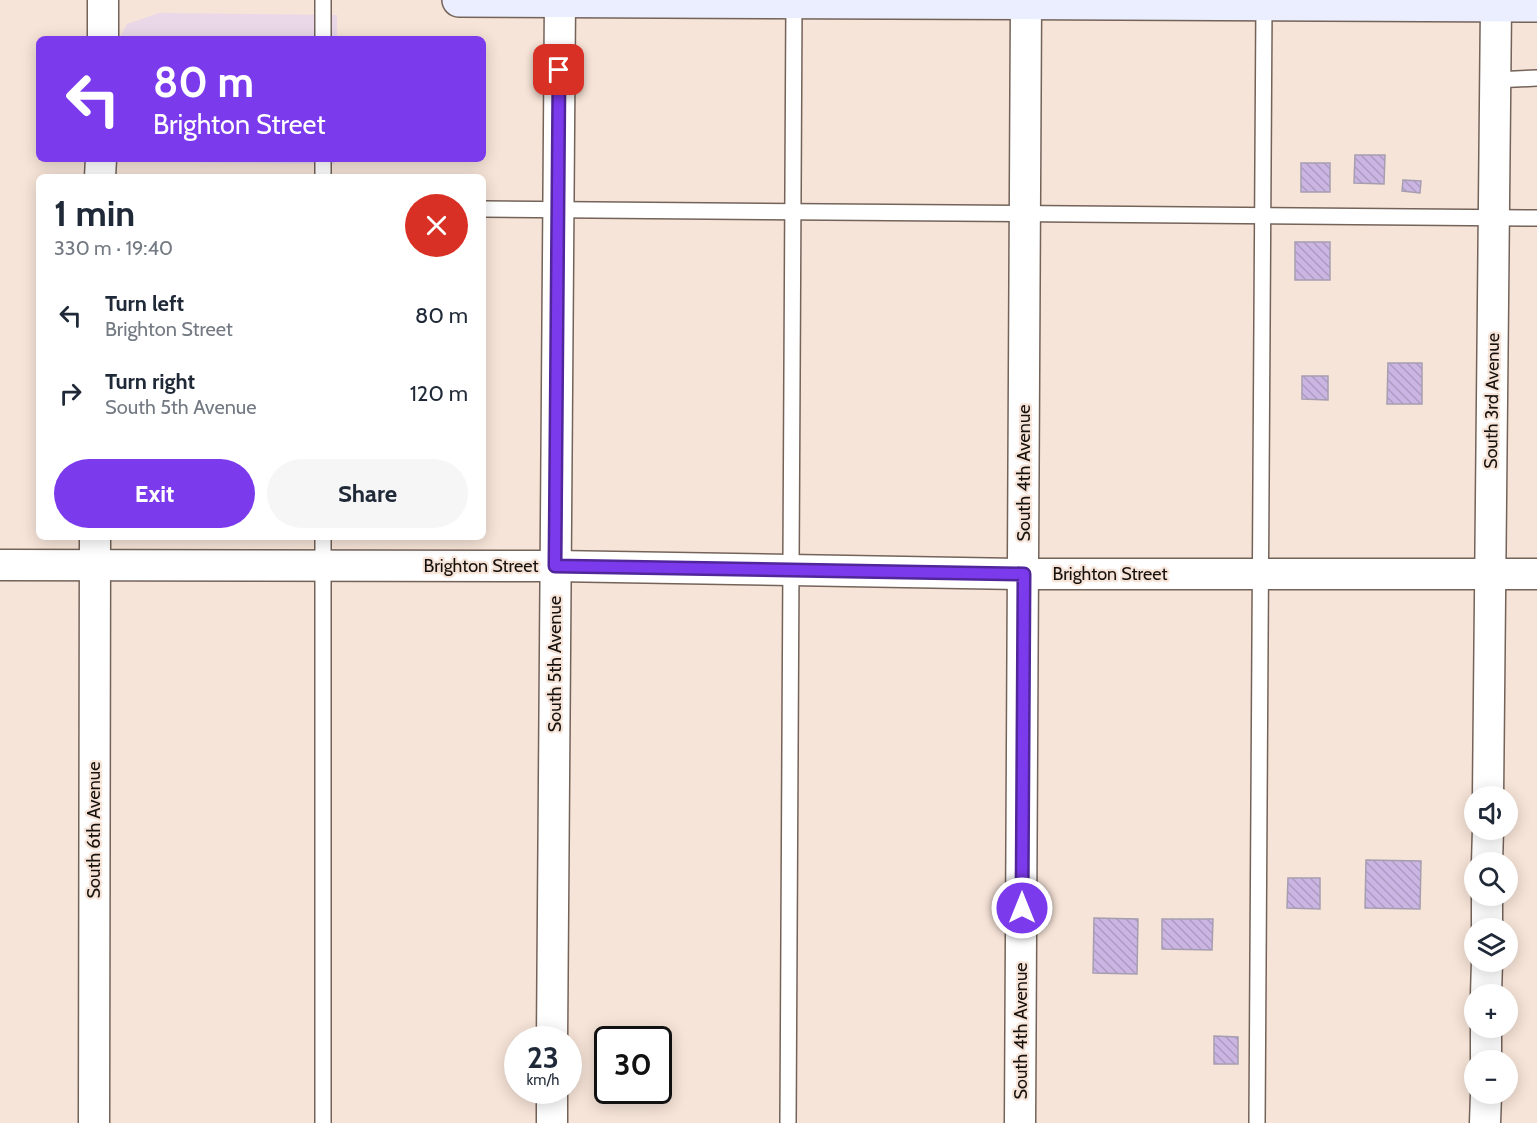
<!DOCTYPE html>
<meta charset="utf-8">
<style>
:root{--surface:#fff;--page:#f6f6f7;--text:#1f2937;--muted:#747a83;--accent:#7c3aed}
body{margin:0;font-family:Cabin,sans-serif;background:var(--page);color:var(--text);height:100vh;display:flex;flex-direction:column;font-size:22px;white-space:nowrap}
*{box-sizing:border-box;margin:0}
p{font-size:20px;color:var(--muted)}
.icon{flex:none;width:33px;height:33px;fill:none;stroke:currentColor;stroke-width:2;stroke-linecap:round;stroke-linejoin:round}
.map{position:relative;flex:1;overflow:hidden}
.details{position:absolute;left:36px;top:174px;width:450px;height:366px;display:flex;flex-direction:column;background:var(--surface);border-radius:9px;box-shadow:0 3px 15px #0003}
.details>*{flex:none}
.hud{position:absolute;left:36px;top:36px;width:450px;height:126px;border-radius:9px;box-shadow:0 3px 15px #0003;background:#7c3aed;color:#fff;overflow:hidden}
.controls{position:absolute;left:1464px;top:786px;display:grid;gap:12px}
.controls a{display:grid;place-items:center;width:54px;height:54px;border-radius:50%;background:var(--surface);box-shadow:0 3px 15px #0003;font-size:30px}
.speed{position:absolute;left:504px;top:1026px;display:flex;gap:12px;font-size:30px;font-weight:700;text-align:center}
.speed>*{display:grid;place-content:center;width:78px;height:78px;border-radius:50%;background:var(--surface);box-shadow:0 3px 15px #0003;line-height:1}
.speed small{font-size:15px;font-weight:400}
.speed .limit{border:3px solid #111;border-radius:9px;background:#fff;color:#111}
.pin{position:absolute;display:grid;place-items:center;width:51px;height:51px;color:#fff;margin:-26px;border-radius:12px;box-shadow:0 3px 9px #0006}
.me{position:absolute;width:66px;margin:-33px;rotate:0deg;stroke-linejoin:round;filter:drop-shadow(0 0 4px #0008)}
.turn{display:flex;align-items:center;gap:21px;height:126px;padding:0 18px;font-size:27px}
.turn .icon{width:78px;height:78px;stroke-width:2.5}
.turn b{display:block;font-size:42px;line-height:51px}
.round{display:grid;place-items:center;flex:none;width:63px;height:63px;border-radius:32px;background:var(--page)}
.summary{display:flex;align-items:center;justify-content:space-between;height:102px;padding:0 18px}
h1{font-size:36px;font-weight:800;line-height:45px}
.button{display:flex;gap:12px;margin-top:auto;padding:12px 18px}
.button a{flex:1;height:69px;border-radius:36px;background:var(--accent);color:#fff;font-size:24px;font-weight:800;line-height:69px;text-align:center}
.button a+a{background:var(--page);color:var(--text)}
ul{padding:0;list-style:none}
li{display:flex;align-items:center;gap:18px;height:78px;padding:0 18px}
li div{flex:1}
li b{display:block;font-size:22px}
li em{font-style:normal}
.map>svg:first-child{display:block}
.commercial{fill:#ead8e9}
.building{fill:url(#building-back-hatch);stroke:#a69eaf;stroke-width:1.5}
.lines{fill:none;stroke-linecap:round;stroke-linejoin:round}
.service-casing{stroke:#736359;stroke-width:18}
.minor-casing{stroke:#736359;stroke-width:33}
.secondary-casing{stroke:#736359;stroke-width:36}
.service{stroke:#fff;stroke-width:15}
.minor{stroke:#fff;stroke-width:30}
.secondary{stroke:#eaeefe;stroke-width:33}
.route-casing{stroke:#51269a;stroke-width:15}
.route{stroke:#7c3aed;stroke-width:10}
.labels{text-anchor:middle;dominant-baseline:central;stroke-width:4.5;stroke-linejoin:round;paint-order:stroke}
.street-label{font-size:18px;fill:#18120e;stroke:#f7e4d8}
</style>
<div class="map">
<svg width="1537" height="1123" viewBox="0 0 1537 1123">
<defs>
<pattern id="building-back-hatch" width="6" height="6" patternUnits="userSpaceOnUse" patternTransform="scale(1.5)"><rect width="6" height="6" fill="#cab5e3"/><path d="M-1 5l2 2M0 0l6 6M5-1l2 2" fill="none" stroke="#ad9bc2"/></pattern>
</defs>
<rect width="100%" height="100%" fill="#f7e4d8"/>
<g class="commercial">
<path d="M159 13 337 15V39H119L127 24Z"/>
<path d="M118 159H335V164L117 161Z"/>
</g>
<g class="building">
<path d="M1355 155H1385L1384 184 1354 183Z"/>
<rect x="1301" y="163" width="29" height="29"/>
<path d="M1403 180 1421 181 1420 193 1402 191Z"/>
<rect x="1295" y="242" width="35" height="38"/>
<path d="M1388 363H1422V404H1387Z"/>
<path d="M1302 376H1328V400L1302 399Z"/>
<path d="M1366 860 1421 861 1420 909 1365 908Z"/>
<path d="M1288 878H1320V909L1287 908Z"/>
<path d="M1094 918 1138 919 1137 974 1093 973Z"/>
<path d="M1162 919H1213L1212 950 1162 949Z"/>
<path d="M1214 1036 1238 1037V1064H1214Z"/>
</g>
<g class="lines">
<g class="service-casing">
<g id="service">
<path d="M323 0V39"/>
<path d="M1495 80 1537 78"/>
<path d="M323 159V177"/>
<path d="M483 209 1537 218"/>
<path d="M323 1123V537"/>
<path d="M788 1123 794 2"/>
<path d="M1257 1123 1264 4"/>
</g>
</g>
<g class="minor-casing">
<g id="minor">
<path d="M103 39V0"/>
<path d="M100 177 101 159"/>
<path d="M0 565 555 566 1024 574H1537"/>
<path d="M1488 796 1496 5"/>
<path d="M1487 862 1488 830"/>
<path d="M1487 928V896"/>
<path d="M1486 994 1487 962"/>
<path d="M552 1040 560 0"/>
<path d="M1486 1060V1028"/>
<path d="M94 1123 95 537"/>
<path d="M552 1123V1090"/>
<path d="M1020 1123 1026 2"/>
<path d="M1485 1123 1486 1094"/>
</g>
</g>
<g class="secondary-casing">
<path id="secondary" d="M459 0 1537 5"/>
</g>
<use href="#service" class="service"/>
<use href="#minor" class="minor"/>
<use href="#secondary" class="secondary"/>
</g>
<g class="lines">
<g class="route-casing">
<path id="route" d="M559 70 555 566 1024 574 1022 908"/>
</g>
<use href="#route" class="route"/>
</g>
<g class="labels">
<g class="street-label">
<text transform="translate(1492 401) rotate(-89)">South 3rd Avenue</text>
<text transform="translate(1024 473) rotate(-90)">South 4th Avenue</text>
<text x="481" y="566">Brighton Street</text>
<text x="1110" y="574">Brighton Street</text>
<text transform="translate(555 664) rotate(-90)">South 5th Avenue</text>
<text transform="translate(94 830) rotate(-90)">South 6th Avenue</text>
<text transform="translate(1021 1031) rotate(-90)">South 4th Avenue</text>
</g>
</g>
</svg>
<div class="controls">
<a><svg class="icon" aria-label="sound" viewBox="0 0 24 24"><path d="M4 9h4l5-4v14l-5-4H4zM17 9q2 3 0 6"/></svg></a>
<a><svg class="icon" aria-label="search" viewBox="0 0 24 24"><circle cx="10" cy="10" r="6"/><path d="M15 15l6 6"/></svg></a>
<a><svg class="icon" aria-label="layers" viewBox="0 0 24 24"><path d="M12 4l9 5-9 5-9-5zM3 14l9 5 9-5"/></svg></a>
<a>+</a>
<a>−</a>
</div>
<div class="speed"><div>23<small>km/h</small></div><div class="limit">30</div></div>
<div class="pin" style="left:559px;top:70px;background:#d93025"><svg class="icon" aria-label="arrive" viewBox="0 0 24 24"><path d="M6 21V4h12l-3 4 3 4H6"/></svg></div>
<svg class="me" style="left:1022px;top:908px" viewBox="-20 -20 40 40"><circle r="17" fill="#7c3aed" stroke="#fff" stroke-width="3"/><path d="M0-11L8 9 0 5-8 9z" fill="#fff"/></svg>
<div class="hud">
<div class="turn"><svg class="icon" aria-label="left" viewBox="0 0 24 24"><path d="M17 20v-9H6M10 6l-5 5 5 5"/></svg><div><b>80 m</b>Brighton Street</div></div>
</div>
<section class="details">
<div class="summary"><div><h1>1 min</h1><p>330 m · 19:40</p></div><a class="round" style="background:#d93025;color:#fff"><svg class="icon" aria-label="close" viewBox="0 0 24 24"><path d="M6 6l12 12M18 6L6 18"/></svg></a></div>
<ul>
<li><svg class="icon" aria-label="left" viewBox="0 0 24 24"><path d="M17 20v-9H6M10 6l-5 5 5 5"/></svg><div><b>Turn left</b><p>Brighton Street</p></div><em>80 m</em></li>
<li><svg class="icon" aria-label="right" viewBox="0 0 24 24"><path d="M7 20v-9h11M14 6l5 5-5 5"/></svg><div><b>Turn right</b><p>South 5th Avenue</p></div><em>120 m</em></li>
</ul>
<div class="button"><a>Exit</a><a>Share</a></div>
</section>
</div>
